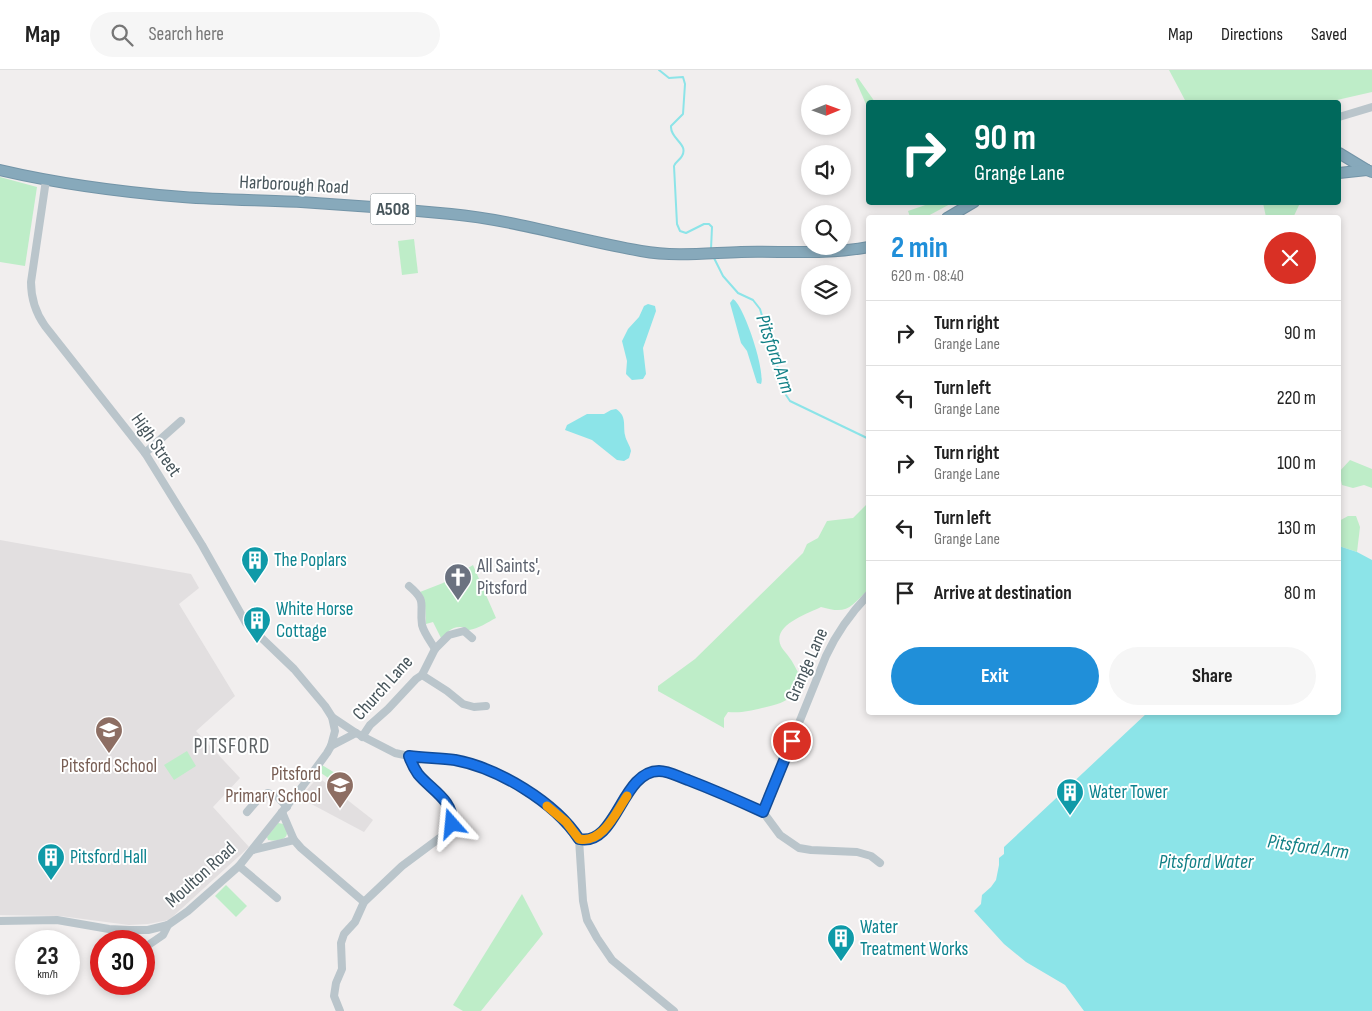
<!DOCTYPE html>
<meta charset="utf-8">
<style>
:root{--surface:#fff;--page:#f6f6f6;--text:#222;--muted:#767676;--line:#e0e0e0;--accent:#208fd9}
body{margin:0;font-family:"Sofia Sans Condensed",sans-serif;background:var(--page);color:var(--text);height:100vh;display:flex;flex-direction:column;font-size:19px;white-space:nowrap}
*{box-sizing:border-box;margin:0}
p{font-size:16px;color:var(--muted)}
.icon{flex:none;width:28px;height:28px;fill:none;stroke:currentColor;stroke-width:2;stroke-linecap:round;stroke-linejoin:round}
.map{position:relative;flex:1;overflow:hidden}
.details{position:absolute;left:866px;top:145px;width:475px;height:500px;display:flex;flex-direction:column;background:var(--surface);border-radius:5px;box-shadow:0 2px 8px #0003}
.details>*{flex:none}
.banner{position:absolute;left:866px;top:30px;width:475px;height:105px;border-radius:5px;box-shadow:0 2px 8px #0003;background:#00695c;color:#fff;overflow:hidden}
.needle{width:32px;rotate:89deg}
.buttons{position:absolute;left:801px;top:15px;display:grid;gap:10px}
.buttons a{display:grid;place-items:center;width:50px;height:50px;border-radius:50%;background:var(--surface);box-shadow:0 2px 8px #0003;font-size:25px}
.speed{position:absolute;left:15px;top:860px;display:flex;gap:10px;font-size:25px;font-weight:700;text-align:center}
.speed>*{display:grid;place-content:center;width:65px;height:65px;border-radius:50%;background:var(--surface);box-shadow:0 2px 8px #0003;line-height:1}
.speed small{font-size:12px;font-weight:400}
.speed .limit{border:8px solid #d22;background:#fff;color:#111}
.pin{position:absolute;display:grid;place-items:center;width:42px;height:42px;color:#fff;margin:-21px;border:2px solid #fff;border-radius:50%;box-shadow:0 1px 5px #0007}
.me{position:absolute;width:55px;margin:-28px;rotate:342deg;stroke-linejoin:round;filter:drop-shadow(0 0 4px #0008)}
.turn{display:flex;align-items:center;gap:18px;height:105px;padding:0 25px;font-size:22px}
.turn .icon{width:65px;height:65px;stroke-width:2.5}
.turn b{display:block;font-size:35px;line-height:42px}
.round{display:grid;place-items:center;flex:none;width:52px;height:52px;border-radius:26px;background:var(--page)}
.overview{display:flex;align-items:center;justify-content:space-between;height:85px;padding:0 25px}
h1{font-size:30px;font-weight:700;line-height:38px;color:var(--accent)}
.primary-button{display:flex;gap:10px;margin-top:auto;padding:10px 25px}
.primary-button a{flex:1;height:58px;border-radius:30px;background:var(--accent);color:#fff;font-size:20px;font-weight:700;line-height:58px;text-align:center}
.primary-button a+a{background:var(--page);color:var(--text)}
ul{padding:0;list-style:none}
li{display:flex;align-items:center;gap:15px;height:65px;padding:0 25px;border-top:1px solid var(--line)}
li div{flex:1}
li b{display:block;font-size:19px}
li em{font-style:normal}
header{display:flex;align-items:center;gap:30px;box-sizing:border-box;height:70px;padding:0 25px;background:var(--surface);border-bottom:1px solid var(--line)}
header strong{font-size:24px}
nav{display:flex;gap:28px;margin-inline-start:auto;font-size:18px}
.search{width:350px;height:45px;background:var(--page);display:flex;align-items:center;gap:12px;box-sizing:border-box;padding:0 18px;border-radius:28px;color:var(--muted);font-size:19px}
.map>svg:first-child{display:block}
.education{fill:#e2dfe0}
.green{fill:#beedc8}
.water{fill:#8ce4e8}
.lines{fill:none;stroke-linecap:round;stroke-linejoin:round}
.stream{stroke:#8ce4e8;stroke-width:2}
.highway-casing{stroke:#7394a7;stroke-width:12}
.minor{stroke:#bac5cb;stroke-width:8}
.highway{stroke:#87a9bb;stroke-width:10}
.route-casing{stroke:#114b97;stroke-width:12}
.route{stroke:#1a73e8;stroke-width:9}
.slow{stroke:#f59e0b;stroke-width:9}
.labels{text-anchor:middle;dominant-baseline:central;stroke-width:4;stroke-linejoin:round;paint-order:stroke}
.shield{fill:#fff;stroke:#7e888c;stroke-width:1}
.shield-label{font-size:18px;font-weight:bold;fill:#47555b}
.street-label{font-size:19px;fill:#47555b;stroke:#fff}
.culture-label{font-size:19px;fill:#0d838f;stroke:#fff;text-anchor:start}
.worship-label{font-size:19px;fill:#5b616d;stroke:#fff;text-anchor:start}
.education-label{font-size:19px;fill:#785e54;stroke:#fff}
.water-label{font-size:20px;font-style:italic;fill:#128086;stroke:#fff}
.quarter-label{font-size:21px;letter-spacing:1px;fill:#5b6063;stroke:#fff}
</style>
<header>
<strong>Map</strong>
<div class="search"><svg class="icon" aria-label="search" viewBox="0 0 24 24"><circle cx="10" cy="10" r="6"/><path d="M15 15l6 6"/></svg>Search here</div>
<nav><a>Map</a><a>Directions</a><a>Saved</a></nav>
</header>
<div class="map">
<svg width="1372" height="941" viewBox="0 0 1372 941">
<rect width="100%" height="100%" fill="#f1eeee"/>
<g class="education">
<path d="M0 470 191 504 199 518 179 534 235 626 196 661 240 708 213 737 249 777 169 850 148 854 129 855 60 846 0 845Z"/>
<path d="M318 707 373 750 364 762 300 728Z"/>
</g>
<g class="green">
<path d="M1169 0H1372V22L1337 30 1338 32H1186Z"/>
<path d="M858 8 875 32H869V41L855 9Z"/>
<path d="M0 107 37 117 25 196 0 192Z"/>
<path d="M934 132 952 133 926 147H910L908 141Z"/>
<path d="M1263 133V132L1300 133 1293 148 1266 147Z"/>
<path d="M414 169 418 203 402 205 398 171Z"/>
<path d="M1350 390 1372 399V418L1364 415 1353 418 1342 415 1339 402Z"/>
<path d="M869 432V519C850 537 848 545 821 537 807 544 769 556 782 578 784 581 787 584 789 587 793 592 796 599 799 604 793 631 787 632 762 638 749 641 742 643 728 642L724 648V658L658 621V616L695 589 803 483 807 474 818 468 827 451 853 448Z"/>
<path d="M1348 446H1356L1360 457 1357 482 1339 476V451Z"/>
<path d="M473 495 496 548C488 552 478 559 469 560 464 560 467 558 462 557 452 556 446 562 442 570L433 552 426 554 425 534 420 522 443 513Z"/>
<path d="M187 681 196 696 174 710 164 695Z"/>
<path d="M322 695 348 711 343 718 318 701Z"/>
<path d="M278 753 284 754C284 755 287 762 287 763 287 771 273 771 268 770L267 767Z"/>
<path d="M226 815 247 836 236 847 215 826Z"/>
<path d="M522 824 543 864 481 941H463L453 935Z"/>
</g>
<g class="water">
<path d="M733 229C744 235 766 302 761 314L757 313 747 281 741 273 730 233Z"/>
<path d="M648 234 655 236 656 241 643 278 646 304 643 309 632 310 626 304 627 291 622 271 628 259 639 247 644 236Z"/>
<path d="M616 339C627 346 623 355 625 365 626 371 630 375 631 381L629 388 624 391 617 390 592 370 565 360 567 355 587 344H604L611 340Z"/>
<path d="M1339 476 1357 482 1372 490V941H1084L1065 915 1026 892 1004 874 974 841 981 834 982 825 991 817 996 810 999 795V788L1004 784V777L1147 643 1339 642Z"/>
</g>
<g class="lines">
<g class="stream">
<path d="M659 0 669 8 683 7 685 14 683 44 671 56C670 69 689 74 682 86 680 90 676 91 674 96L677 154 680 161 686 163 704 154H709L712 157 711 179"/>
<path d="M713 186 723 206 738 223 753 230 760 239 786 325 790 331 869 369"/>
</g>
<g class="highway-casing">
<g id="highway">
<path d="M1339 83 1367 100 1372 102"/>
<path d="M0 100C60 114 121 122 183 127 222 130 262 130 301 132 351 135 401 139 451 144 515 150 577 170 641 181 675 187 707 183 741 182 784 181 826 185 869 177"/>
<path d="M1339 103 1367 100"/>
<path d="M947 148 974 132"/>
</g>
</g>
<g class="minor">
<path d="M1339 47 1372 37"/>
<path d="M145 383 181 351"/>
<path d="M409 516C428 532 419 534 422 555 424 563 431 572 435 579"/>
<path d="M422 605 447 621 463 634 474 637 486 636"/>
<path d="M332 647 356 663 395 683 409 686 454 690 470 694 487 699 519 716 542 731 566 752 579 769 583 831 587 850 597 868 612 890 674 941"/>
<path d="M362 667 370 655 388 639 416 609 422 605 435 579 449 565 464 561 472 568"/>
<path d="M331 676 356 663"/>
<path d="M247 742 261 726 268 723 277 726 287 737"/>
<path d="M282 742 294 770 301 778 364 832"/>
<path d="M763 742 826 586C837 562 851 543 869 524"/>
<path d="M579 769 588 770 599 764 636 712 643 706 657 701 678 706 763 742 780 765 799 778 811 780 857 782 871 786 880 793"/>
<path d="M253 780 294 770"/>
<path d="M239 796 277 828"/>
<path d="M0 851 57 850 109 859 129 860H148L168 855 188 841 239 796 302 717 327 683 331 676 335 661 332 647 325 636 294 599 246 553 202 475 145 383 45 256C35 242 31 229 31 212L46 110"/>
<path d="M144 878 163 865 168 855"/>
<path d="M340 941 334 926 336 913 342 899 341 873 344 864 355 852 364 832 402 796 449 761C461 734 433 722 418 704 414 698 411 692 409 686"/>
</g>
<use href="#highway" class="highway"/>
</g>
<g class="lines">
<g class="route-casing">
<path id="route" d="M452 754C454 730 431 720 418 704 414 698 411 692 409 686 424 688 440 688 455 690 498 698 555 732 579 769 617 777 621 701 659 701 669 701 679 707 688 710 714 720 739 731 763 742L792 671"/>
</g>
<use href="#route" class="route"/>
<path class="slow" d="M547 736 566 752 579 769C603 774 616 742 627 726"/>
</g>
<defs>
<g id="building-pin" transform="scale(1.4375)"><path d="M0 17L-7.5 6A9.5 9.5 0 1 1 7.5 6Z" fill="#0f9aa8" stroke="#fff"/><path d="M-4-6H4V6H1V3H-1V6H-4ZM-2.5-4.3h1.7v1.8h-1.7ZM.8-4.3h1.7v1.8H.8ZM-2.5-1h1.7V.8h-1.7ZM.8-1h1.7V.8H.8Z" fill="#fff"/></g>
<g id="church-pin" transform="scale(1.4375)"><path d="M0 17L-7.5 6A9.5 9.5 0 1 1 7.5 6Z" fill="#6b7280" stroke="#fff"/><path d="M-1.2-6h2.4v3.5h3.3v2.4h-3.3V6h-2.4V-.1h-3.3v-2.4h3.3Z" fill="#fff"/></g>
<g id="school-pin" transform="scale(1.4375)"><path d="M0 17L-7.5 6A9.5 9.5 0 1 1 7.5 6Z" fill="#8d6e63" stroke="#fff"/><path d="M0-5L7-2L0 1L-7-2ZM-4 1L0 2.5L4 1V4Q0 6-4 4Z" fill="#fff"/></g>
</defs>
<g fill-rule="evenodd">
<use href="#building-pin" x="255" y="490"/>
<use href="#church-pin" x="458" y="507"/>
<use href="#building-pin" x="257" y="550"/>
<use href="#school-pin" x="109" y="660"/>
<use href="#school-pin" x="340" y="715"/>
<use href="#building-pin" x="1070" y="722"/>
<use href="#building-pin" x="51" y="787"/>
<use href="#building-pin" x="841" y="868"/>
</g>
<g class="labels">
<rect class="shield" x="370.5" y="123.5" width="45" height="31" rx="4"/>
<g class="shield-label">
<text x="393" y="139">A508</text>
</g>
<g class="street-label">
<text transform="translate(294 115) rotate(3)">Harborough Road</text>
<text transform="translate(156 375) rotate(55)">High Street</text>
<text transform="translate(807 595) rotate(-66)">Grange Lane</text>
<text transform="translate(383 618) rotate(-48)">Church Lane</text>
<text transform="translate(201 805) rotate(-42)">Moulton Road</text>
</g>
<g class="culture-label">
<text x="274" y="490">The Poplars</text>
<text x="276" y="539">White Horse<tspan x="276" dy="22">Cottage</tspan></text>
<text x="1089" y="722">Water Tower</text>
<text x="70" y="787">Pitsford Hall</text>
<text x="860" y="857">Water<tspan x="860" dy="22">Treatment Works</tspan></text>
</g>
<g class="worship-label">
<text x="477" y="496">All Saints',<tspan x="477" dy="22">Pitsford</tspan></text>
</g>
<g class="education-label">
<text x="109" y="696">Pitsford School</text>
<text x="321" y="704" text-anchor="end">Pitsford<tspan x="321" dy="22">Primary School</tspan></text>
</g>
<g class="water-label">
<text transform="translate(775 284) rotate(71)">Pitsford Arm</text>
<text transform="translate(1308 777) rotate(8)">Pitsford Arm</text>
<text x="1206" y="792">Pitsford Water</text>
</g>
<g class="quarter-label">
<text x="232" y="676">PITSFORD</text>
</g>
</g>
</svg>
<div class="buttons">
<a><svg class="needle" viewBox="-14 -14 28 28"><path d="M0-13l5 13h-10z" fill="#e53935"/><path d="M0 13l5-13h-10z" fill="#767676"/></svg></a>
<a><svg class="icon" aria-label="sound" viewBox="0 0 24 24"><path d="M4 9h4l5-4v14l-5-4H4zM17 9q2 3 0 6"/></svg></a>
<a><svg class="icon" aria-label="search" viewBox="0 0 24 24"><circle cx="10" cy="10" r="6"/><path d="M15 15l6 6"/></svg></a>
<a><svg class="icon" aria-label="layers" viewBox="0 0 24 24"><path d="M12 4l9 5-9 5-9-5zM3 14l9 5 9-5"/></svg></a>
</div>
<div class="speed"><div>23<small>km/h</small></div><div class="limit">30</div></div>
<div class="pin" style="left:792px;top:671px;background:#d93025"><svg class="icon" aria-label="arrive" viewBox="0 0 24 24"><path d="M6 21V4h12l-3 4 3 4H6"/></svg></div>
<svg class="me" style="left:452px;top:754px" viewBox="-20 -20 40 40"><path d="M0-17L14 15 0 8-14 15z" fill="#1a73e8" stroke="#fff" stroke-width="4"/></svg>
<div class="banner">
<div class="turn"><svg class="icon" aria-label="right" viewBox="0 0 24 24"><path d="M7 20v-9h11M14 6l5 5-5 5"/></svg><div><b>90 m</b>Grange Lane</div></div>
</div>
<section class="details">
<div class="overview"><div><h1>2 min</h1><p>620 m · 08:40</p></div><a class="round" style="background:#d93025;color:#fff"><svg class="icon" aria-label="close" viewBox="0 0 24 24"><path d="M6 6l12 12M18 6L6 18"/></svg></a></div>
<ul>
<li><svg class="icon" aria-label="right" viewBox="0 0 24 24"><path d="M7 20v-9h11M14 6l5 5-5 5"/></svg><div><b>Turn right</b><p>Grange Lane</p></div><em>90 m</em></li>
<li><svg class="icon" aria-label="left" viewBox="0 0 24 24"><path d="M17 20v-9H6M10 6l-5 5 5 5"/></svg><div><b>Turn left</b><p>Grange Lane</p></div><em>220 m</em></li>
<li><svg class="icon" aria-label="right" viewBox="0 0 24 24"><path d="M7 20v-9h11M14 6l5 5-5 5"/></svg><div><b>Turn right</b><p>Grange Lane</p></div><em>100 m</em></li>
<li><svg class="icon" aria-label="left" viewBox="0 0 24 24"><path d="M17 20v-9H6M10 6l-5 5 5 5"/></svg><div><b>Turn left</b><p>Grange Lane</p></div><em>130 m</em></li>
<li><svg class="icon" aria-label="arrive" viewBox="0 0 24 24"><path d="M6 21V4h12l-3 4 3 4H6"/></svg><div><b>Arrive at destination</b></div><em>80 m</em></li>
</ul>
<div class="primary-button"><a>Exit</a><a>Share</a></div>
</section>
</div>
